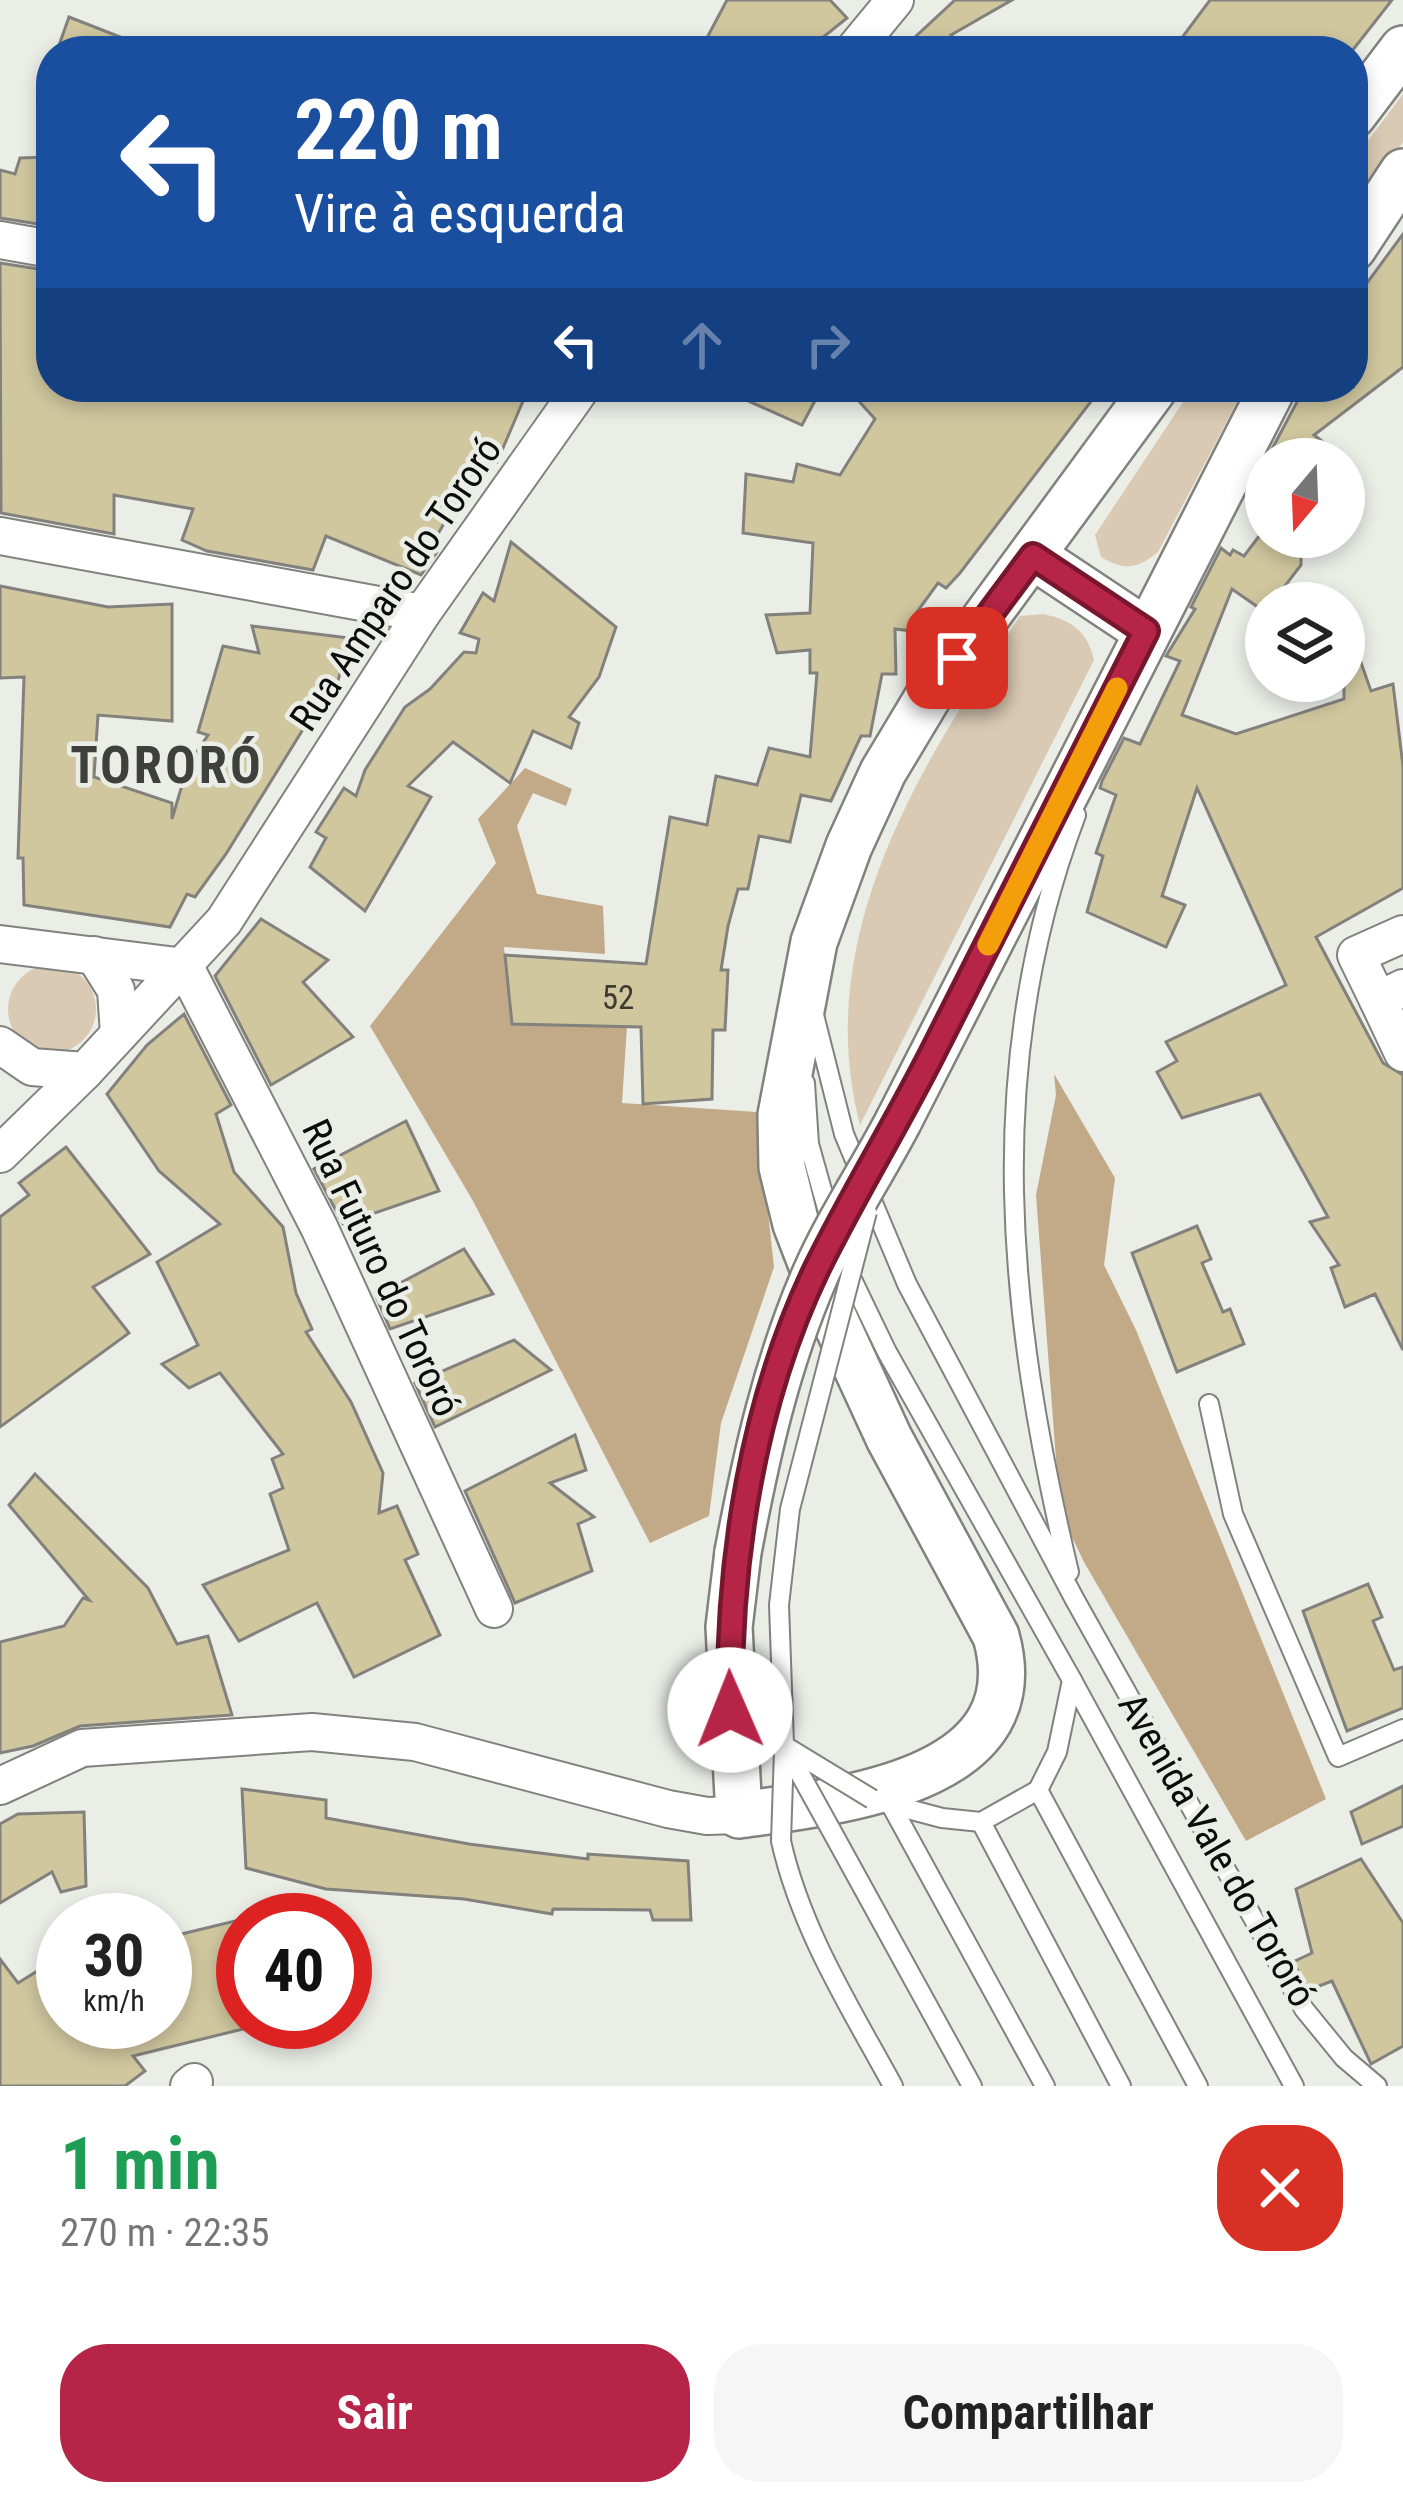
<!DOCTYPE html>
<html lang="pt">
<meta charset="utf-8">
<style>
:root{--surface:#fff;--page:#f6f6f6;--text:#222;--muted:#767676;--accent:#b62447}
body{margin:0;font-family:"Roboto Condensed",sans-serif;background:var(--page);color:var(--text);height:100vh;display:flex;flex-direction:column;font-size:45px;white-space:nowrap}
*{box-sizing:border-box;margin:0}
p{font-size:39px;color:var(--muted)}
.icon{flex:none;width:66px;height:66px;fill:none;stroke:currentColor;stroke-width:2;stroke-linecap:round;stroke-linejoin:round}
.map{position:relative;height:2086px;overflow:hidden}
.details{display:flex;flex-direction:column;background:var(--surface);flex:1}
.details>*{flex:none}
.banner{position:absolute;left:36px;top:36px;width:1332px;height:366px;border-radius:48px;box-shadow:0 6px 18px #0003;background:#1a4fa0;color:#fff;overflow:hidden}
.needle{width:78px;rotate:199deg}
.tools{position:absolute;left:1245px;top:438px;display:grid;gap:24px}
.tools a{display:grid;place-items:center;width:120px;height:120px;border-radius:50%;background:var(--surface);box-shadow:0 6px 18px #0003;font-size:60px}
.speed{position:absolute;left:36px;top:1893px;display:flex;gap:24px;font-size:60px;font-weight:700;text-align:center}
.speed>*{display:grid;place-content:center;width:156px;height:156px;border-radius:50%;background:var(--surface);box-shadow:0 6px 18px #0003;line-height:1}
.speed small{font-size:30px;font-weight:400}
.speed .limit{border:18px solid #d22;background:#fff;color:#111}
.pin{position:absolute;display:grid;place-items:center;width:102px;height:102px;color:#fff;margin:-51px;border-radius:24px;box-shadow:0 6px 18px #0006}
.me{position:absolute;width:132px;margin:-66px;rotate:359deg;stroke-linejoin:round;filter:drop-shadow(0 0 9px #0008)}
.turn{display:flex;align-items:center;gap:42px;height:252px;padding:0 60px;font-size:54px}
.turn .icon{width:156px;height:156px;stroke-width:2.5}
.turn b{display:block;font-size:84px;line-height:102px}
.lanes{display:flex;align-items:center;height:114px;padding:0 60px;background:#0003;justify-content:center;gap:60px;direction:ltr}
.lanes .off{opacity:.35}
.round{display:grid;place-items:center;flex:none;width:126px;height:126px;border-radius:48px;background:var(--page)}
.overview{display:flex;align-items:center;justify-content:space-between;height:204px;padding:0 60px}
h1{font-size:72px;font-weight:700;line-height:90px;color:#1e9e55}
.action{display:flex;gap:24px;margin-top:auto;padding:24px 60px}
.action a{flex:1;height:138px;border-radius:48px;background:var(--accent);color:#fff;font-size:48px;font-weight:700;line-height:138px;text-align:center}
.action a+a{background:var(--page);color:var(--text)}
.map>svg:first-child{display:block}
.green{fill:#dacab3}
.forest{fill:#c2a987}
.building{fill:#d0c79f;stroke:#82817d;stroke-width:3}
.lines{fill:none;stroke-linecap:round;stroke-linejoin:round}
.service-casing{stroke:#81827d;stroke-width:22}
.minor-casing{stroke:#81827d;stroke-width:40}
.tertiary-casing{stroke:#81827d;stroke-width:50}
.service{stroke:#fff;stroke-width:18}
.minor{stroke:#fff;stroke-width:36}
.tertiary{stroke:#fff;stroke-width:45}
.service-bridge-casing{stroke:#81827d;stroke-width:22;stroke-linecap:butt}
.tertiary-bridge-casing{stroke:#81827d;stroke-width:50;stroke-linecap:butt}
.service-bridge{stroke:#fff;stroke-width:18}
.tertiary-bridge{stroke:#fff;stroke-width:45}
.route-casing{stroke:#76172e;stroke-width:30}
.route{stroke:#b62447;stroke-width:21}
.slow{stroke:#f59e0b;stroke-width:21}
.labels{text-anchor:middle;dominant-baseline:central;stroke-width:9;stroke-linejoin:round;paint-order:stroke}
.number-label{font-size:33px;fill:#3d3b2f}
.street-label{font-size:39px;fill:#0c0c0a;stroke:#ebede7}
.district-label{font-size:51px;font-weight:bold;letter-spacing:3px;fill:#3f403c;stroke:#ebede7}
</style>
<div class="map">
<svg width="1403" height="2086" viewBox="0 0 1403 2086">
<rect width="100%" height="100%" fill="#ebede7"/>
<g class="green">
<path d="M1403 94V142L1353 212V161Z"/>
<path d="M1193 387H1245L1158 552C1137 569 1125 571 1101 557L1095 535Z"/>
<path d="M1043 614C1072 620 1087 631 1094 660L860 1125C811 937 919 767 1020 616Z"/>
<circle cx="52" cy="1009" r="44"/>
</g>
<g class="forest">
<path d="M525 768 572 789 566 806 533 793 517 826 537 894 603 906 605 954 504 947 512 1024 627 1026 622 1103 757 1112 774 1267 721 1423 709 1516 650 1543 473 1201 370 1026 496 863 478 819Z"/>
<path d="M1054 1074 1115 1178 1104 1265 1136 1330 1326 1799 1246 1841 1084 1562 1060 1512 1036 1195 1056 1095Z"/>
</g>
<g class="building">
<path d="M727 0H830L847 18 806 51H700Z"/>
<path d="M955 0H1012L951 35 968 51H900Z"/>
<path d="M1210 0H1392L1352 51H1172Z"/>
<path d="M69 17 151 49V51H57Z"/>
<path d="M51 157V226L0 218V170L15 174 20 158Z"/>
<path d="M1403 234V367L1314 435 1345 459H1283L1272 449 1305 387H1353V302Z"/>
<path d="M0 263 51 271V387H529L497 462 482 456 438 534 437 552 421 575 326 536 313 570 207 551 182 540 193 509 114 495V534L1 513Z"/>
<path d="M717 387H803L818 395 802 425Z"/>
<path d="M846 387H1102L960 573 946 588 938 583 914 616 912 631 895 629 896 674H882L870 736H861L831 801 801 795 790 842 759 836 748 889H738L728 926 721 970H728L725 1030H713L712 1099 643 1104 641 1027 512 1024 505 955 646 964 670 817 707 825 716 776 757 785 769 748 810 757 817 673H810V650L777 653 766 615 810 613 813 543 743 533 746 474 793 482 797 464 840 475 875 419Z"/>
<path d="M1266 527V537H1280L1301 555V565L1272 603H1266L1265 612 1232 589 1182 715 1236 734 1344 699V627L1348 626 1371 691 1393 684 1403 766V888L1316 937 1383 1063 1403 1075V1350L1375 1294 1345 1307 1331 1268 1339 1265 1310 1222 1328 1217 1260 1094 1182 1118 1157 1072 1177 1061 1166 1042 1286 985 1197 788 1162 896 1185 905 1166 947 1087 912 1103 856 1096 853 1116 795 1100 788 1102 781 1124 738 1140 744 1180 661 1166 656 1195 609 1191 607 1221 548 1230 555 1233 550 1244 556Z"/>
<path d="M511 542 616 627 599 677 569 717 579 723 571 748 533 731 510 783 453 742 408 786 431 797 365 911 310 867 326 838 316 832 344 788 356 796 365 770 405 707 430 689 464 652 476 653 479 639 460 633 483 593 494 601Z"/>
<path d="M0 586 108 607 172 604V721L98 715 94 777 172 803V819L188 765 208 735 198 732 223 646 259 653 252 626 349 638 333 700 323 697 226 854 195 897 187 894 170 927 24 905 23 858H18L24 677 0 678Z"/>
<path d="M261 919 328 960 303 982 353 1037 271 1085 215 976Z"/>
<path d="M184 1014 231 1105 216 1114 234 1172 283 1227 296 1293 312 1329 306 1332 351 1402 383 1473 379 1513 397 1506 418 1554 405 1560 440 1635 354 1677 317 1603 239 1641 203 1585 289 1550 270 1494 283 1488 272 1459 283 1454 220 1373 189 1388 162 1364 198 1345 157 1262 220 1224 159 1171 107 1094 147 1045Z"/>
<path d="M406 1121 439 1191 343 1224 314 1169Z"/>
<path d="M66 1147 150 1254 93 1287 129 1333 0 1427V1217L29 1195 19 1183Z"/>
<path d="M1197 1226 1211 1259 1202 1263 1223 1312 1230 1309 1244 1344 1177 1372 1132 1253Z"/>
<path d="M464 1249 493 1294 390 1329 376 1296Z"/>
<path d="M514 1340 551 1370 435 1427 415 1383Z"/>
<path d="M575 1435 586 1470 550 1483 594 1517 578 1524 592 1571 515 1603 465 1491Z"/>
<path d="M35 1474 148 1588 177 1644 208 1636 232 1715 80 1726 33 1746 0 1753V1642L64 1626 83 1598 89 1600 9 1505Z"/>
<path d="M1368 1584 1382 1617 1373 1621 1394 1670 1403 1667V1708L1347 1731 1303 1611Z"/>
<path d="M1403 1786V1826L1362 1844 1351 1812Z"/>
<path d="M242 1789 326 1800V1818L469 1844 588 1859V1854L688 1861 691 1920H653L650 1910 553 1909 552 1914 464 1899 326 1889 246 1868Z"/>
<path d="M84 1812 86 1886 61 1892 52 1872 0 1903V1824L18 1814Z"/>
<path d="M1361 1859 1403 1923V2046L1371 2064 1332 1981 1309 1990 1293 1962 1312 1953 1296 1889Z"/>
<path d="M235 1921 243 1954V2029L133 2056 145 2071 125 2086H0V1959L18 1983 52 1962 63 1974V2022H165V1938Z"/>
</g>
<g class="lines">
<g class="service-casing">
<g id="service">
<path d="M814 1015 844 1134 907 1284 1075 1600 1304 2009 1344 2058 1377 2086"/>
<path d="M805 1083 809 1144 832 1226"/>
<path d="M847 1269 887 1352 1072 1680 1057 1752 1038 1790"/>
<path d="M1209 1404 1233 1514 1338 1757 1403 1729"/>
<path d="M1069 1572C1008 1317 981 1066 1076 815"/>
<path d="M1072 1680 1294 2086"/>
<path d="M874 1800 942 1818 981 1822 1038 1790 1198 2086"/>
<path d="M892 1807 1045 2086"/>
<path d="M981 1822 1121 2086"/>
<path d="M830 1828 972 2086"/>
<path d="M781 1841C801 1930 850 2007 893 2086"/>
</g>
</g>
<g class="minor-casing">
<g id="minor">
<path d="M853 51 895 0"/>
<path d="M0 240 51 249"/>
<path d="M0 536 422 613"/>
<path d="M0 944 185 967"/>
<path d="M94 955 116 990 119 1034"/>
<path d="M185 967 319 1227 494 1609"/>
<path d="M1403 988 1378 1000 1403 1053"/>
<path d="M1378 1000 1356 955 1403 934"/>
<path d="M0 1045 32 1067 85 1071"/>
<path d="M0 1154 85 1071 224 921 422 613 582 387"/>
<path d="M0 1786 82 1748 312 1732 415 1742 668 1809 707 1816 739 1815"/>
<path d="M189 2086 194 2082"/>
</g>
</g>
<g class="tertiary-casing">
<g id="tertiary">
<path d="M1353 115 1403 49"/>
<path d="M1353 248 1403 172"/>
<path d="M1033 556 1146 631"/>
<path d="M899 1120 1273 387"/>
<path d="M738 1552 729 1627 739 1815C841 1801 1037 1782 996 1636L889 1438 825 1299 796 1224 782 1167 781 1115 814 942 849 846 883 772 931 692 1155 387"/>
</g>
</g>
<use href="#service" class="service"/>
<use href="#minor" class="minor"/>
<use href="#tertiary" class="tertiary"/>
<g class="service-bridge-casing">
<g id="service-bridge">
<path d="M788 1748 872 1799"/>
<path d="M830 1828 784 1745 779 1605 790 1509 867 1212"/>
<path d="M781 1841 784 1750"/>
</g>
</g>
<g class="tertiary-bridge-casing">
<path id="tertiary-bridge" d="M738 1552C756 1457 776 1365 815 1275 838 1222 872 1172 899 1120"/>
</g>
<use href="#service-bridge" class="service-bridge"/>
<use href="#tertiary-bridge" class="tertiary-bridge"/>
</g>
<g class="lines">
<g class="route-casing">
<path id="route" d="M730 1710C728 1562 752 1403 817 1268 853 1195 896 1125 933 1052 1005 912 1075 771 1146 631L1033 556 957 658"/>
</g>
<use href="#route" class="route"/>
<path class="slow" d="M988 945 1117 688"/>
</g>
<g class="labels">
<g class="number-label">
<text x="618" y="997">52</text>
</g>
<g class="street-label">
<text transform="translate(396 584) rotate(-56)">Rua Amparo do Tororó</text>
<text transform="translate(381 1268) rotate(65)">Rua Futuro do Tororó</text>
<text transform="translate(1217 1850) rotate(60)">Avenida Vale do Tororó</text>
</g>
<g class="district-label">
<text x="167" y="765">TORORÓ</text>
</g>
</g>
</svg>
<div class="tools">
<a><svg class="needle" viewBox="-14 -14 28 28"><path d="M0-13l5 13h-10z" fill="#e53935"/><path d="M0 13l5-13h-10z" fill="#767676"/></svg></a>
<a><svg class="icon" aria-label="layers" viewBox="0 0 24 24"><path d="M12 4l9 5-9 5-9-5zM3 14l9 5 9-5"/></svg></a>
</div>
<div class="speed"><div>30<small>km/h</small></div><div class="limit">40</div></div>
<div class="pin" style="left:957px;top:658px;background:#d93025"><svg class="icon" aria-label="arrive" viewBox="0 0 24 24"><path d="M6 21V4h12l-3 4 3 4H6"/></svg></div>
<svg class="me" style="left:730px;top:1710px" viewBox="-20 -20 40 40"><circle r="19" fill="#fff"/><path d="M0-13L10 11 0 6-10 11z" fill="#b62447"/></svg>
<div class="banner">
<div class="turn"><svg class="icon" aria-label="left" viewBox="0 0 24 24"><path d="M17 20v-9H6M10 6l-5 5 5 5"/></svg><div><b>220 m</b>Vire à esquerda</div></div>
<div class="lanes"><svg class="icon" aria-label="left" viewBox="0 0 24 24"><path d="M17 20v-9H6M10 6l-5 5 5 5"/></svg><svg class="icon off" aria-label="ahead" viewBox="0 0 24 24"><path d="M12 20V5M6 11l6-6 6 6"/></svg><svg class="icon off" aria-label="right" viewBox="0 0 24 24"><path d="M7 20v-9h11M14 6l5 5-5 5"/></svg></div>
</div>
</div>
<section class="details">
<div class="overview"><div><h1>1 min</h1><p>270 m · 22:35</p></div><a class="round" style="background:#d93025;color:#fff"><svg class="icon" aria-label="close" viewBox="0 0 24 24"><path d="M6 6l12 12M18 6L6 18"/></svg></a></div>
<div class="action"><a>Sair</a><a>Compartilhar</a></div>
</section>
